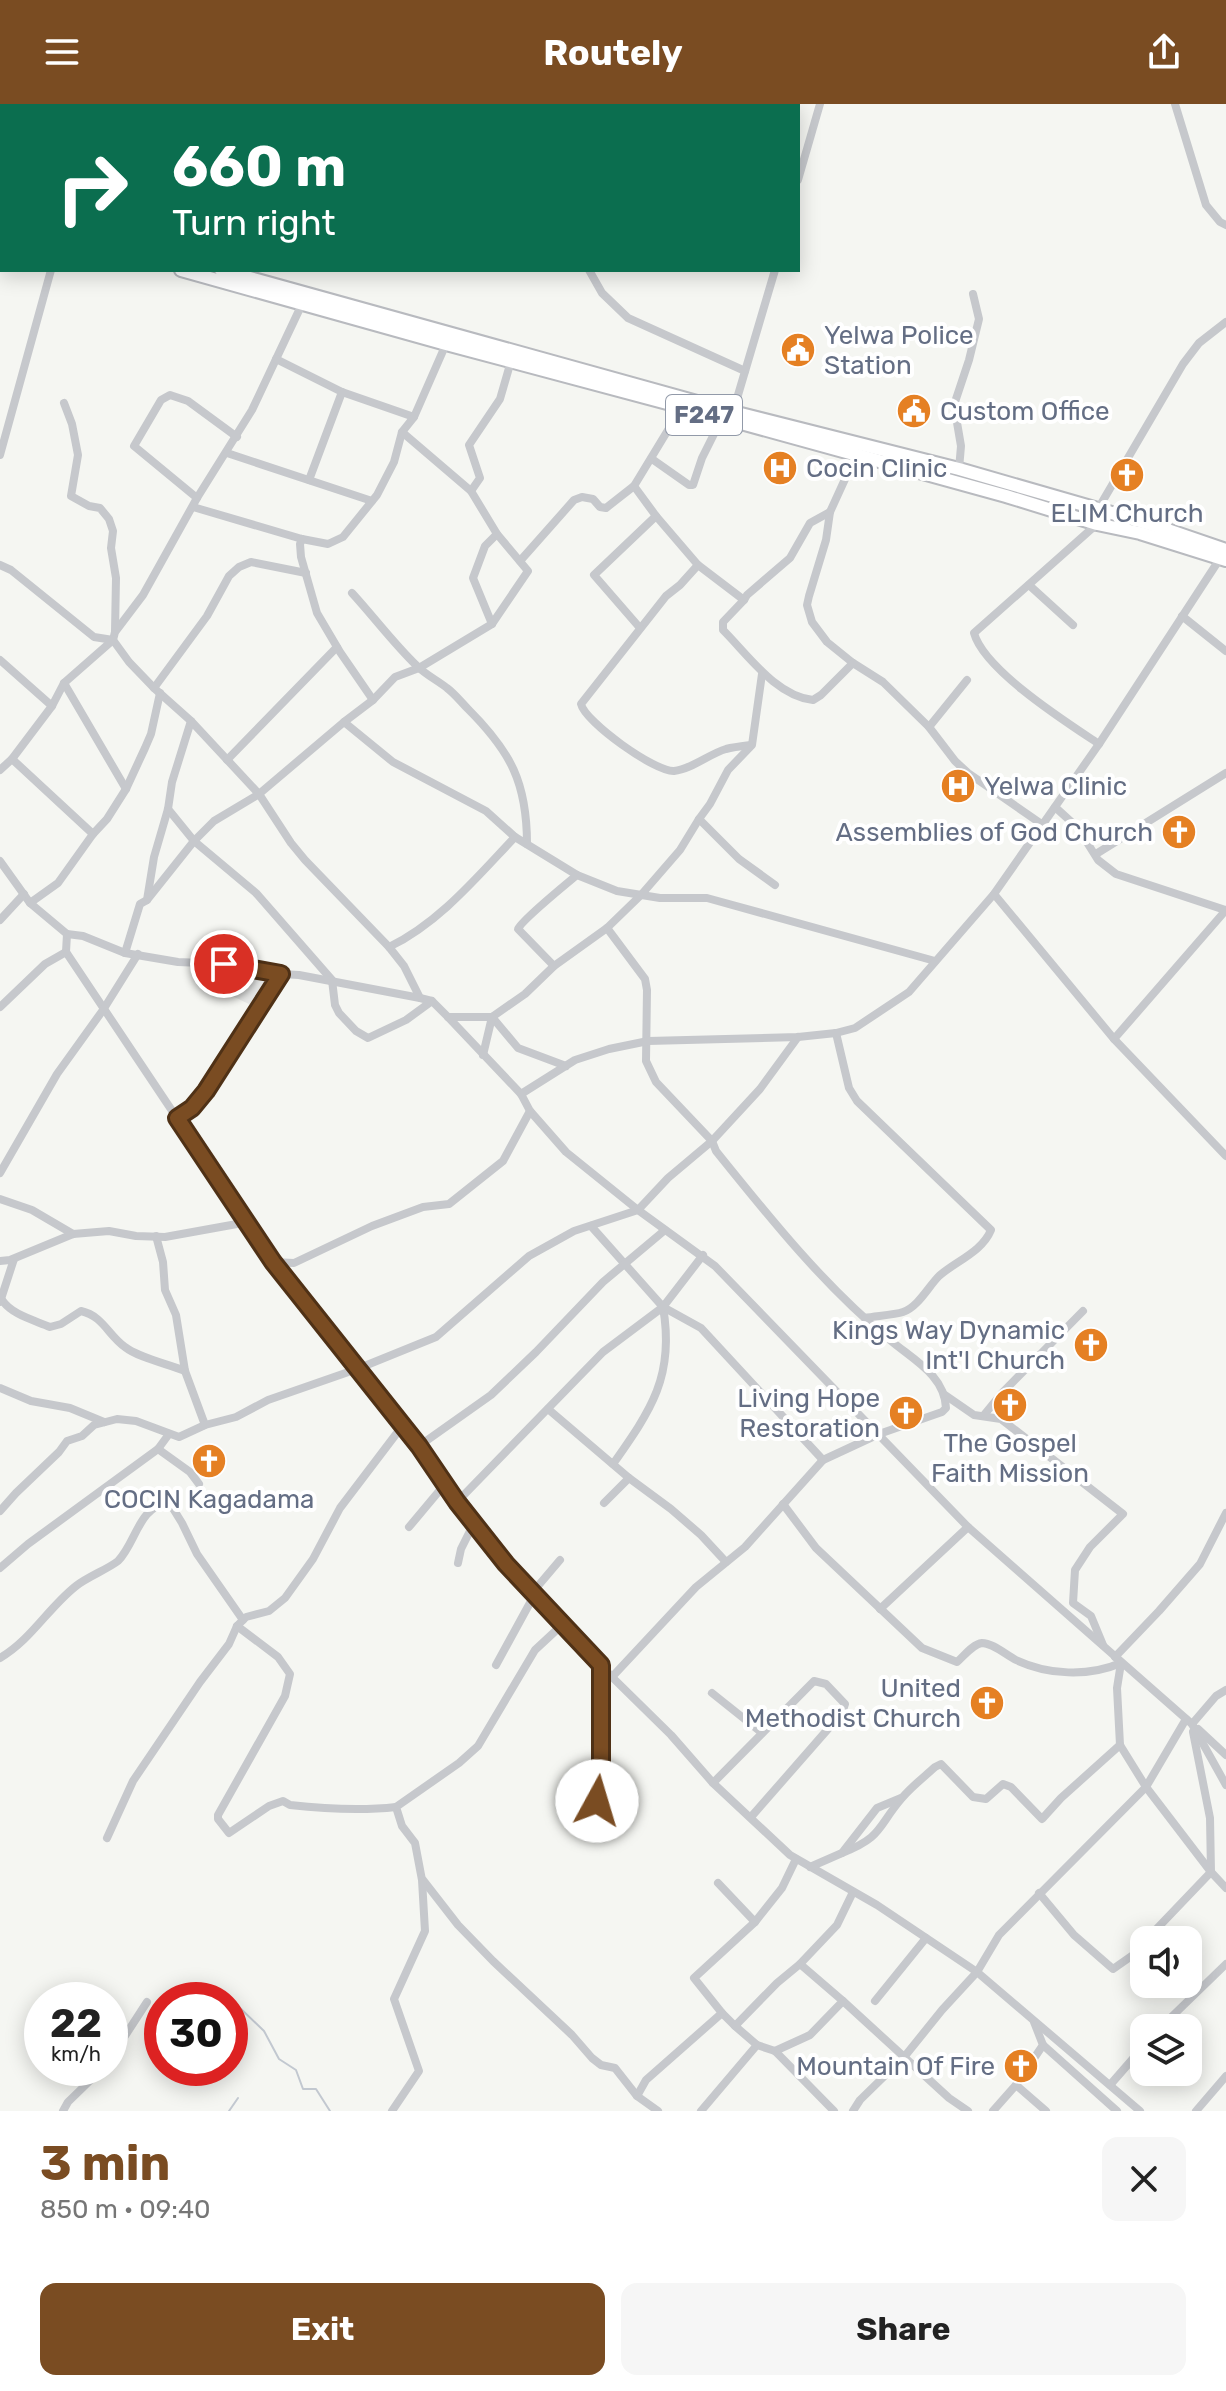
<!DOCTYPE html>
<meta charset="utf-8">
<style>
:root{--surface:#fff;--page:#f6f6f6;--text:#222;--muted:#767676;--accent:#7a4c22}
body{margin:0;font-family:Rubik,sans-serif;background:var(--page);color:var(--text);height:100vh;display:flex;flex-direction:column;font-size:30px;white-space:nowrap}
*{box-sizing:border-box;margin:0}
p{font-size:26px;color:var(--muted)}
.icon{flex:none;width:44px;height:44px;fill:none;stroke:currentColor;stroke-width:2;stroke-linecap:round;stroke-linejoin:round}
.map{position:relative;height:2007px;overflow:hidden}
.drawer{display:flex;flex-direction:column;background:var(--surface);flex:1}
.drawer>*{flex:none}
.guide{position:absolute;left:0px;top:0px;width:800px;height:168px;box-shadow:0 4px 20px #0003;background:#0b6e4f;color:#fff;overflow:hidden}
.tools{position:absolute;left:1130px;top:1822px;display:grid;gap:16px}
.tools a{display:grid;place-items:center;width:72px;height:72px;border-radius:16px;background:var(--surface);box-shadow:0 4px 20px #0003;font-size:40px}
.speed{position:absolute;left:24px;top:1878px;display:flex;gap:16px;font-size:40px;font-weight:700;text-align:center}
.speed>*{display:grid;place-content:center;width:104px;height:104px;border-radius:50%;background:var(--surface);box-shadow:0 4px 20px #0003;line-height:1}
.speed small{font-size:20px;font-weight:400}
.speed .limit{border:12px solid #d22;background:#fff;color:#111}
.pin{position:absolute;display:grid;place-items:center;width:68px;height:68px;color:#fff;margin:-34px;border:4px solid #fff;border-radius:50%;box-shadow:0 2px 8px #0007}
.me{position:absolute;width:88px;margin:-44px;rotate:6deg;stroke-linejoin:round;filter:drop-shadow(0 0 6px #0008)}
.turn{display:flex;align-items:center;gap:28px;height:168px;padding:0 40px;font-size:36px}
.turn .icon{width:104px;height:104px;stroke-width:2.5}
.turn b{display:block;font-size:56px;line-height:68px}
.round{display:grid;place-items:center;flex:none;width:84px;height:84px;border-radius:16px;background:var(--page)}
.head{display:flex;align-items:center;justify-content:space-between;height:136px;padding:0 40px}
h1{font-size:48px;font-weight:700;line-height:60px;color:var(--accent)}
.primary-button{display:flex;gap:16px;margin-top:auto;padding:16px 40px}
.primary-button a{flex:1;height:92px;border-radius:16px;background:var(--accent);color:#fff;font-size:32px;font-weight:700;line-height:92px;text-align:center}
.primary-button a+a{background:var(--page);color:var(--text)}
header{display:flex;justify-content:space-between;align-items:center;height:104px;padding:0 40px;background:var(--accent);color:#fff;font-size:36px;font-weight:700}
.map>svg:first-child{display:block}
.built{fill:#e6e7e6}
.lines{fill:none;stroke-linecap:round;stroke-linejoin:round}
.stream{stroke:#c2c8d0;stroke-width:2}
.primary-casing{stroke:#b8babf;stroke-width:16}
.street{stroke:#c6c8cc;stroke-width:8}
.primary{stroke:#fff;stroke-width:12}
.route-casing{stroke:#4f3116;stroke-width:20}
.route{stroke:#7a4c22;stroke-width:14}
.labels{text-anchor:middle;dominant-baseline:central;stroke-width:8;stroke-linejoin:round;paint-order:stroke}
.shield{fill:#fff;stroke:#929aa9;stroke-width:2}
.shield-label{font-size:24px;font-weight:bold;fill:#646e84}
.poi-label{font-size:26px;fill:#646e84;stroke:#fff;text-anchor:end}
</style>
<header><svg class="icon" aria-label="menu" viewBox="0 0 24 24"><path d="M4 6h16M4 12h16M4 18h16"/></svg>Routely<svg class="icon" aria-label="share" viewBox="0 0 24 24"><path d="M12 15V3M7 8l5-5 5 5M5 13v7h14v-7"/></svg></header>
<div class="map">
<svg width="1226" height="2007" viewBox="0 0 1226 2007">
<rect width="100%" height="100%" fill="#f5f6f2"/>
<path class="built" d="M234 867 266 877 253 902 226 889Z"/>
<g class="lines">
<g class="stream">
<path d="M239 1903 264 1927 279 1955 296 1966 303 1985H316L330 2007"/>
<path d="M229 2007 238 1994"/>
</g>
<g class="primary-casing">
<g id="primary">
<path d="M0 106 2 107"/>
<path d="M0 117H2"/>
<path d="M181 166 446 240 682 303 720 318 741 319 1006 392 1097 420 1140 429 1226 456"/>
<path d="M221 166 733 308 959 365 1150 420 1226 446"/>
</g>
</g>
<g class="street">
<path d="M367 0 375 2"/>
<path d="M1175 0 1206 101 1220 118 1226 121"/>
<path d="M77 2 78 0"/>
<path d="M212 2 218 0"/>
<path d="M798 76 820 0"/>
<path d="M589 166 602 189 628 214 745 267"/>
<path d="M302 200 252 306 197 394 143 491 115 528 113 536 129 558 154 584 191 617 259 690 291 739 305 756 389 843 404 862 420 894 432 897 448 913 521 990 530 1007 566 1048 638 1106 715 1162 968 1423 1192 1620 1226 1681"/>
<path d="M276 255 342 288 414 313"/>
<path d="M64 299 72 320 78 351 71 392 89 402 100 404 109 415 113 427 111 444 116 474 115 527"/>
<path d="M733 308 775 166"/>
<path d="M227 349 372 397"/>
<path d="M0 351 51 166"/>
<path d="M652 355 689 381H693L702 354 720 318"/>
<path d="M959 365 961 342 954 301 969 256 979 215 973 190"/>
<path d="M309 376 342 288"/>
<path d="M634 382 656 412 698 461 744 496 747 491 790 454 810 419 830 408 856 351"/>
<path d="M471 387 480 374 469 341 500 295 511 257"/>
<path d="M197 394 134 342 161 296 170 291 188 297 237 333"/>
<path d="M193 403 302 435 328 440 343 433 377 391 394 358 402 328 414 313 446 240"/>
<path d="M1098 405 1183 260 1199 239 1226 218"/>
<path d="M830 408 826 436 809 492 807 501 812 518 827 538 853 559 883 578 929 623 955 657 968 669 1043 721"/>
<path d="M1097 420 974 529C984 566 1066 618 1099 640"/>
<path d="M302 435 300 440 301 453 317 509 340 548 373 596"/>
<path d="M520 457 574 396 582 393 593 395 600 403 606 404 634 382 682 303"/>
<path d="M0 461 11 466 94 533 113 536"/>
<path d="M698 461 680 481 666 492 581 600C585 618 655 668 674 667 692 665 709 650 726 645 734 643 743 642 751 641"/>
<path d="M1029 481 1073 521"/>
<path d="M352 489C374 513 394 540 417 562 426 571 437 576 447 584 455 590 461 598 468 605 511 648 527 679 527 740"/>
<path d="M744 496 723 518V526C748 551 776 592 813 596L821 591 853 559"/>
<path d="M1182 512 1226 547"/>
<path d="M492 520 473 474 485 442 497 430"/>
<path d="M640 524 594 471 656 412"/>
<path d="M0 556 52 602"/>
<path d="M64 579 126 685"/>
<path d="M154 584 207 512 229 472 239 463 251 458 306 469"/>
<path d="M344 618 393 658 486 707 515 733 577 771 617 787 660 794H707L935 857"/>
<path d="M929 623 967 576"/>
<path d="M12 655 93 730"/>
<path d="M227 656 337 543"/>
<path d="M0 666 12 655 52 602 64 579 113 536"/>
<path d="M1055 703 1078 724 1098 756 1116 770 1225 806"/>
<path d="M168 705 194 737 256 789 332 876 335 901 339 909 356 927 368 934 406 916 432 897"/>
<path d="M699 715 739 755 775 781"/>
<path d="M1096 750 1226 669"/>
<path d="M0 757 30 799 67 830 66 848 237 1104 248 1118 273 1158 401 1318 457 1398 506 1460 612 1573 671 1631 713 1679 790 1751 877 1801 977 1868 1140 2007"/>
<path d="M994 790 1114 935 1226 1052"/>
<path d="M147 796 194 737 214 717 259 690 344 618 373 596 395 573 419 564 492 520 528 467 497 430 471 387 402 328"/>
<path d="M30 799 58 779 93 730 107 715 126 685 145 644 151 630 160 589"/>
<path d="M0 816 24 790"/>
<path d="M607 824 645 875 647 886 646 957 656 978 712 1037 716 1047C769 1113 824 1182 890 1236 912 1255 945 1271 946 1304L942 1308 879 1330 823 1356 745 1443 696 1483 612 1573"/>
<path d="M67 830 83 832 125 849 178 858 224 860 281 870 299 871 420 894"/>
<path d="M389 843C439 819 477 773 515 733"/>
<path d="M125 849 140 800 147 796 154 753 168 705 172 678 191 617"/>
<path d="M554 862 518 825C522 816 565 781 577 771"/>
<path d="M0 903 45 860 66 848"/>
<path d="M448 913H492L525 890 554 862 607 824 641 791 680 746 699 715 710 700 728 666 752 641 762 570"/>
<path d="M492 913 518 944 566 962"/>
<path d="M836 929 849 984 857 997 991 1126C982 1148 956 1157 939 1172 928 1183 918 1203 903 1208 894 1211 876 1212 865 1214"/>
<path d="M1114 935 1226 806"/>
<path d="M483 951 492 913"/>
<path d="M521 990 575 956 609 945 648 937 798 933 836 929 855 924 909 888 994 790 1099 640 1221 453"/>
<path d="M177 1014 192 1004 206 987 281 870"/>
<path d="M0 1069 57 970 103 906 138 850"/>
<path d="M0 1095 32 1106 73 1130"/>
<path d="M591 1122 663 1203 701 1224 823 1356"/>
<path d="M156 1132 163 1158 165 1186 176 1211 185 1267 205 1321"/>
<path d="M0 1157 10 1156 73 1130 109 1127 136 1132 165 1133 248 1118"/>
<path d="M273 1158 294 1159 372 1122 423 1103 449 1100 503 1057 530 1007"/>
<path d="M2 1196C12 1211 34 1216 50 1223L61 1220 81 1207C103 1212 108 1231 125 1243 139 1254 168 1260 185 1267"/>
<path d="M0 1198 14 1155"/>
<path d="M0 1284 31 1297 70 1304 104 1318"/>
<path d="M945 1291 974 1311 1001 1315 1123 1410 1090 1443 1075 1466 1073 1499 1091 1512 1103 1541"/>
<path d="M548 1305 629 1374 671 1405 701 1431 726 1458"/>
<path d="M984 1311 1002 1289 1083 1207"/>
<path d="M419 1342 491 1291 536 1248 603 1178 665 1126"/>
<path d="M158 1345 190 1368 199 1380"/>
<path d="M613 1360C651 1306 675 1272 663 1203"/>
<path d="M457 1398 603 1248 663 1203 703 1151"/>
<path d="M604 1399 629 1374"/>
<path d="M783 1400 816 1444 922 1544 957 1558C964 1552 973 1540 982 1539 993 1539 1006 1551 1016 1556 1048 1571 1088 1573 1121 1559"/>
<path d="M0 1407 16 1389 59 1348 67 1337 82 1332 94 1321 117 1315 136 1317 179 1333 205 1321 236 1313 268 1296 357 1265 436 1233 529 1152 574 1127 638 1106 668 1074 712 1037 760 985 798 933"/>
<path d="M409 1423 445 1380"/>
<path d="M458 1459 461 1445 474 1419"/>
<path d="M0 1464 28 1440 158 1345 169 1330"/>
<path d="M880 1505 968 1423"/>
<path d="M237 1522 278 1553 290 1570 285 1592 218 1711V1715L229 1729 269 1702 283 1697 290 1701C326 1705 360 1707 396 1703"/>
<path d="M1115 1553 1159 1507 1200 1460 1226 1409"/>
<path d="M0 1554C31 1536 48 1504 76 1482 87 1473 108 1465 118 1457 136 1439 138 1403 169 1398L182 1419 197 1450 243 1516"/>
<path d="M1121 1559 1117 1584 1120 1641 1146 1683 1211 1768 1226 1784"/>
<path d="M496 1561 531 1497 532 1489 560 1456"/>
<path d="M712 1589 762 1629"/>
<path d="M1192 1620 1216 1592 1226 1586"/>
<path d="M1198 1625 1226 1651"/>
<path d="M713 1679 814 1577 826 1580 845 1600 842 1609 751 1713"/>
<path d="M597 1697C605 1653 602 1607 601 1562"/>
<path d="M107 1734 133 1677 200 1578 229 1540 237 1522 246 1513 269 1507 285 1494 313 1455 340 1404 403 1321"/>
<path d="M842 1749C883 1733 877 1723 902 1694 911 1683 924 1673 935 1663L941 1660 973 1693 986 1695 1003 1680 1011 1683 1042 1715 1061 1694 1120 1641"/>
<path d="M810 1763 842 1749 877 1704 901 1694"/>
<path d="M423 1776 458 1821 493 1857 572 1931 592 1954 601 1961 615 1964 637 1992 658 2007"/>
<path d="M718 1779 755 1818 782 1784 796 1755"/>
<path d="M1039 1789 1074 1831 1113 1865 1133 1851 1144 1838"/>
<path d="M1146 1836 1211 1768 1210 1714 1193 1628"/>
<path d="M843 1897 949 1994 968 2007"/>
<path d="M875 1897 926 1834"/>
<path d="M735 1922 722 1909 694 1874 755 1818"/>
<path d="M1160 1924 1226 1860"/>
<path d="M1043 1941 1117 2007"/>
<path d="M775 1947 810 1931 843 1897 800 1860"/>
<path d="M110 1955 147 1898"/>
<path d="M1016 1981 1046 2007"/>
<path d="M1110 1981 1144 1942"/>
<path d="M637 1992 646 1976 722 1909"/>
<path d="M63 2007 68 1998 103 1964"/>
<path d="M392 2007 419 1967 394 1895 425 1827 422 1776 415 1739 402 1722 396 1703 459 1659 478 1642 535 1546 563 1520"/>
<path d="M701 2007 757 1941"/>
<path d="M834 2007 775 1947 757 1941 735 1922 777 1879 800 1860 837 1821 853 1788"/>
<path d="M853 2007 860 1996 905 1952 942 1906 977 1868 999 1831 1146 1683 1186 1615"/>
<path d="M993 2007 1016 1981 1043 1941 1034 1918"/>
<path d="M1196 2007 1226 1972"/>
</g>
<use href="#primary" class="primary"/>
</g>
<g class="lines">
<g class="route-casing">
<path id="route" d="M224 860 281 870 206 987 192 1004 177 1014 273 1158 419 1342 457 1398 506 1460 601 1561V1676L597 1697"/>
</g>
<use href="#route" class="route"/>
</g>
<defs>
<g id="civic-disc" transform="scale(1.8)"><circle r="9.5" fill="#e58023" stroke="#fff"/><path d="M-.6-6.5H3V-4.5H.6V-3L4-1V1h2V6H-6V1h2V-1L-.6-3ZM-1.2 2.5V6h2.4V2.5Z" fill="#fff"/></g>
<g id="hospital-disc" transform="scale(1.8)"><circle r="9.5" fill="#e58023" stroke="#fff"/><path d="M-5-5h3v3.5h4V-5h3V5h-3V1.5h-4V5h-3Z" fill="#fff"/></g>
<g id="church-disc" transform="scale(1.8)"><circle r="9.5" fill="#e58023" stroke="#fff"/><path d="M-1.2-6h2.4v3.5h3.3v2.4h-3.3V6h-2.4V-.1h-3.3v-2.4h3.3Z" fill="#fff"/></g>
</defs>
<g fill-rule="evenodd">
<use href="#civic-disc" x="798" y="246"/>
<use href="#civic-disc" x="914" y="307"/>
<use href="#hospital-disc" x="780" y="364"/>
<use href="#church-disc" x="1127" y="371"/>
<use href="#hospital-disc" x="958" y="682"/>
<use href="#church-disc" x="1179" y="728"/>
<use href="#church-disc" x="1091" y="1241"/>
<use href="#church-disc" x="1010" y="1301"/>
<use href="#church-disc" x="906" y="1309"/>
<use href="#church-disc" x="209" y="1357"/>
<use href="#church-disc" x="987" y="1599"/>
<use href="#church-disc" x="1021" y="1962"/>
</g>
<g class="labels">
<rect class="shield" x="666" y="291" width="76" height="40" rx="6"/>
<g class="shield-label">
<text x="704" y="311">F247</text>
</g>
<g class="poi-label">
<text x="824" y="231" text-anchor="start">Yelwa Police<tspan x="824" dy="30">Station</tspan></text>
<text x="940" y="307" text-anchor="start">Custom Office</text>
<text x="806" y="364" text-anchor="start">Cocin Clinic</text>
<text x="1127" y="409" text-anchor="middle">ELIM Church</text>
<text x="984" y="682" text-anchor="start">Yelwa Clinic</text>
<text x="1153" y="728">Assemblies of God Church</text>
<text x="1065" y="1226">Kings Way Dynamic<tspan x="1065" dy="30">Int'l Church</tspan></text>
<text x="880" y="1294">Living Hope<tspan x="880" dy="30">Restoration</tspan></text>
<text x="1010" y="1339" text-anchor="middle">The Gospel<tspan x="1010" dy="30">Faith Mission</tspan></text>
<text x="209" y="1395" text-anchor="middle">COCIN Kagadama</text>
<text x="961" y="1584">United<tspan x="961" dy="30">Methodist Church</tspan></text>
<text x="995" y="1962">Mountain Of Fire</text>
</g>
</g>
</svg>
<div class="tools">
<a><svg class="icon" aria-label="sound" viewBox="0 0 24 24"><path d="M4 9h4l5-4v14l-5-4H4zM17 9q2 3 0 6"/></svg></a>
<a><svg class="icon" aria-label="layers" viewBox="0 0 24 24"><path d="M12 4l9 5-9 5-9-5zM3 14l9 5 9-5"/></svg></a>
</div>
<div class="speed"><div>22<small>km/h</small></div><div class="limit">30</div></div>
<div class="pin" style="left:224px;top:860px;background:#d93025"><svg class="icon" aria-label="arrive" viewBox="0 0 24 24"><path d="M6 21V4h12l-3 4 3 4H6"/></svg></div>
<svg class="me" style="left:597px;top:1697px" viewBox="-20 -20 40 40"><circle r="19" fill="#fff"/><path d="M0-13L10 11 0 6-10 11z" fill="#7a4c22"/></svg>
<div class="guide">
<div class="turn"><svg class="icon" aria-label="right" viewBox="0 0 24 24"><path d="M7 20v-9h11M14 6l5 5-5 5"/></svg><div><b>660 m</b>Turn right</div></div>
</div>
</div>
<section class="drawer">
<div class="head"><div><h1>3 min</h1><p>850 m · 09:40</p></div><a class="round"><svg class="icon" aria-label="close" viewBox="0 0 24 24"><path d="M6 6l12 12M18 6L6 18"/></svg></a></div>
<div class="primary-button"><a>Exit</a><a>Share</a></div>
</section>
